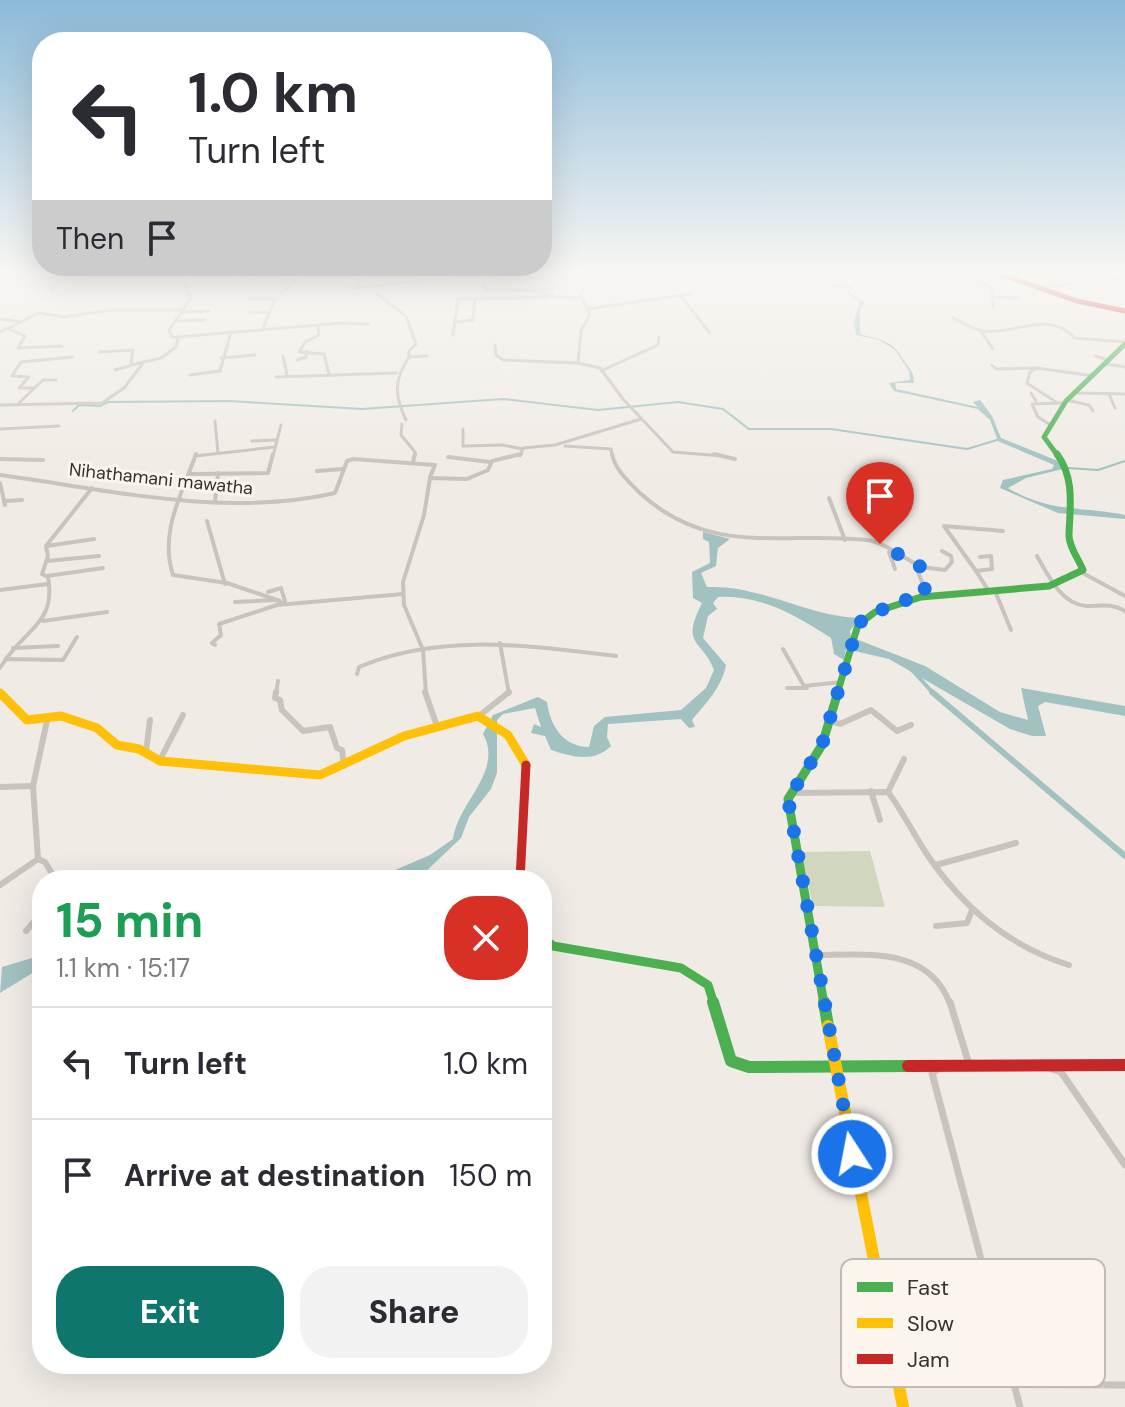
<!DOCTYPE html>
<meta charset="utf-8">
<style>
:root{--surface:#fff;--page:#f2f2f3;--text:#2b2b33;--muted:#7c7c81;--line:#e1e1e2;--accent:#0f766e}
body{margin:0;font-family:"DM Sans",sans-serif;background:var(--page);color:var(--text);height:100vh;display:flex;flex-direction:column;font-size:30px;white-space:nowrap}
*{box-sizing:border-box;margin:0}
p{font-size:26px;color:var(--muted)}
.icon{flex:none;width:44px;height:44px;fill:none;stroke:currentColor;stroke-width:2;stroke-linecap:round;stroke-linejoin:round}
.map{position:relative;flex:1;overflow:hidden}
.sheet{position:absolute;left:32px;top:870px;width:520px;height:504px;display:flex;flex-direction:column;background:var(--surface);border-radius:32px;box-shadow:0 8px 32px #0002}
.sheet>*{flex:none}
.top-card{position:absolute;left:32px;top:32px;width:520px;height:244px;border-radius:32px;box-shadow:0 8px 32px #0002;background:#fff;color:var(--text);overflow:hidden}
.pin{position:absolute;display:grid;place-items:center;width:68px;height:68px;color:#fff;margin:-82px -34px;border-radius:50% 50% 50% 0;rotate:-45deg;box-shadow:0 0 8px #0007}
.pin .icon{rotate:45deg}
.me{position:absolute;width:88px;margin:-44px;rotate:349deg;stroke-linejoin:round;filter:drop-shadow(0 0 6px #0008)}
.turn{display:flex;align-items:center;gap:28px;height:168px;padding:0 24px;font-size:36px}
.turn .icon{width:104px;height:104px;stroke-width:2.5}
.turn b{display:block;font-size:56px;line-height:68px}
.then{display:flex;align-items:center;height:76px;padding:0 24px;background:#0003;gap:16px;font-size:30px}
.round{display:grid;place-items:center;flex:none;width:84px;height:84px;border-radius:32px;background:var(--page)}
.head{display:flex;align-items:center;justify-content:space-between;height:136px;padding:0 24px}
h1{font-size:48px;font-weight:800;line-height:60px;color:#1e9e55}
.cta{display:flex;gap:16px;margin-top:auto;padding:16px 24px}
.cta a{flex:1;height:92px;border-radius:32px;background:var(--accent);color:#fff;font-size:32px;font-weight:800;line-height:92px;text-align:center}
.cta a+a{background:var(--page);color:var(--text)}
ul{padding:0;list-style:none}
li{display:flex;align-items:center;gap:24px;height:112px;padding:0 24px;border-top:2px solid var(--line)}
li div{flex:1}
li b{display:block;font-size:30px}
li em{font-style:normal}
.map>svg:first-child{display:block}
.green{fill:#d1d6bf}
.water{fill:#a1c2c1}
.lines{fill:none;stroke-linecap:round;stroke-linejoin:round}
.stream{stroke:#a1c2c1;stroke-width:2}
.canal-far1{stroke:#a1c2c1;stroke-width:4}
.canal{stroke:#a1c2c1;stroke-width:6}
.street-far3{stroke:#c9c3be;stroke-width:3}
.street-far2{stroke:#c9c3be;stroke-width:4}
.street-far1{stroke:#c9c3be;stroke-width:6}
.street{stroke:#c9c3be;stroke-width:7}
.fast-far3{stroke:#4caf50;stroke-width:5}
.fast-far2{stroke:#4caf50;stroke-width:7}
.fast-far1{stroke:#4caf50;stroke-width:9}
.fast{stroke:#4caf50;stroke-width:12}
.slow-far1{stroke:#ffc107;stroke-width:9}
.slow{stroke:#ffc107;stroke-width:12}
.jam-far2{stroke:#c62828;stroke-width:5}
.jam-far1{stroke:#c62828;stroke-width:9}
.jam{stroke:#c62828;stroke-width:12}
.route{stroke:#1a73e8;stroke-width:14;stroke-dasharray:0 25.2}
.labels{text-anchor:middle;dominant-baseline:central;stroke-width:6;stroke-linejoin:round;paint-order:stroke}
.far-street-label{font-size:18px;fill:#3b302b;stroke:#fbf5ee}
.key{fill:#fbf5ee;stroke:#c1bab4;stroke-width:2}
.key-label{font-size:22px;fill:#3b302b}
</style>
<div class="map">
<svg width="1125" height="1407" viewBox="0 0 1125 1407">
<rect width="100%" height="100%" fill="#f0ebe5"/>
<path class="green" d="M870 851 885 907 813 906 801 852Z"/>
<g class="water">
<path d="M831 273 826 278 831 284 853 286 849 293 865 303 860 309V334C883 341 892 340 903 359 909 369 914 370 914 383H895L896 389 978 407 973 402 980 400 992 416 1001 438 1058 461 1063 469 1026 478 1008 488C1049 513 1082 506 1125 515V519L1058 513 1000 488 1003 480 1052 469 1054 465 998 441 990 420 978 409 894 391 889 383 910 380 909 371 895 350 879 340 856 335 854 322 860 301 846 293 851 288 830 286 823 277Z"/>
<path d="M703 532 730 539 718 548 716 566 701 573 707 587C762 585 805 616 859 618L850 631 851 637 925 666 1000 712 1028 720 1021 688 1125 706V716L1045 702 1038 706 1046 736H1032L1010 729 889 659 846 649 844 660 834 654 831 638C795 615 762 595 718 597L713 603 717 609 708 616 703 638 726 665C722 687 706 703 692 720L695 727 689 728 681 719 608 724 607 737 611 746C594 763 572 757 551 750L545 736 531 733 534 724 541 727 535 708 503 714 497 720V773L491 789 469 817 461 838 421 876 372 880 430 855 453 839C458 802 504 771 483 734L493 715 538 697 547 702C550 725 563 747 589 747L594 726 605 717 681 710 706 688 714 670C702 639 680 646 702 603L693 598 692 572 710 563 709 542 703 539Z"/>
<path d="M42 955V967L0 993 2 967Z"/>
</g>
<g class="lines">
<g class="stream">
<path d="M73 411 79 405 100 406 108 402 229 401 362 409 503 399 598 410 678 402 723 409 749 429H831L967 449 997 440"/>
<path d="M1068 468 1098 470 1125 461"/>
</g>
<path class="canal-far1" d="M911 669 934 694"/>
<path class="canal" d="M932 692 1125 856"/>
<g class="street-far3">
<path d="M236 273 237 280"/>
<path d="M489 273 484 275 485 290H530L555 297 582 298 590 314 581 331 578 363"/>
<path d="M990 273 978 282 992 288 993 307"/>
<path d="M136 274 186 275"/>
<path d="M1113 279 1125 277"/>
<path d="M283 281 299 278"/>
<path d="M358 287 363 273"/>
<path d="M350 288 484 275"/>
<path d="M1039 288 1076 283"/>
<path d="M52 290 65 273"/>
<path d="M537 290 553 289"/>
<path d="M281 293 307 273"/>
<path d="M377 294 406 316 416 344 409 351V357"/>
<path d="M581 296 584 287"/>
<path d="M681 296 710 333"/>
<path d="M991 297 1019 298"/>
<path d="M250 299H275L262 330"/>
<path d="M587 309 690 294"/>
<path d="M183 312 209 311"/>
<path d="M250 312H269"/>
<path d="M953 318C962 322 973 330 983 331 1018 335 1046 309 1075 338L1125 342"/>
<path d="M0 319 21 322 38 313 64 317 112 310H183"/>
<path d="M177 321 205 320"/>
<path d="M456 322 473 320 475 299"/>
<path d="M318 326 319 335 305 342 299 352 324 354 329 374"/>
<path d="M9 329 25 336 18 348 62 346"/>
<path d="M980 330 993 349"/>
<path d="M0 332 21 322"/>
<path d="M453 335 458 299 549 297"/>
<path d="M177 337 341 323 368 324"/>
<path d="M495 345 496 355 503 360 578 363 600 368 623 399 673 452 723 456"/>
<path d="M100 352 133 350 131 363"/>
<path d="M283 356 287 375"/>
<path d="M1095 356 1108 360"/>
<path d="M221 358 255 355"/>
<path d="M297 360 306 357 307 351"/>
<path d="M1106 364 1125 367"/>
<path d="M992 365 996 369 1037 368 1094 376"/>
<path d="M1037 368 1030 372 1027 383 1056 402"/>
<path d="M115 370 143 362"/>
<path d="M603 370 658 345 659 337"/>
<path d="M190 375 220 371 231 332"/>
<path d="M276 377 396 373"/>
<path d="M33 388H19L29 377 12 376 21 362 73 357"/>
<path d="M1031 393 1036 401"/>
<path d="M1076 393 1125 394"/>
<path d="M1109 394 1115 408"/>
<path d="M1066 400 1089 405 1093 411"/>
<path d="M19 403 43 380H56"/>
<path d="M0 405 102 403 124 388 144 362 161 358 176 347 178 338 172 337 169 330 191 298 185 284 187 273"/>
<path d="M406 420C394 395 394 380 409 357L427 356"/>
<path d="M215 421 218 453"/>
<path d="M402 424 401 435 415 452 414 456"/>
<path d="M1049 424 1038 417 1032 404 1062 403"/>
<path d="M0 429 59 426"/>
<path d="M463 429V446L502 445 523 449"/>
<path d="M252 441 277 440"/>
<path d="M565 446 611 449 612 456"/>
<path d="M195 456 275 447"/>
<path d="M273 456 281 425"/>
<path d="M520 456 523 448 555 445 641 419"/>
</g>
<g class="street-far2">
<path d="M196 454C182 494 159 532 173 575L227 583 280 601"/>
<path d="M612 454C615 470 629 482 640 493 711 558 783 531 867 540 884 542 905 559 921 567L918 572 926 592 923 596"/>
<path d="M714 454 735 459"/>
<path d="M448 457 490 462"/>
<path d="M0 459 43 460"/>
<path d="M413 462 415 454"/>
<path d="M317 471 343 469"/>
<path d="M190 474 268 473 273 454"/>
<path d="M0 475C110 490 226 518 335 493L347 461 353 459 435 465 430 477"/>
<path d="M0 483 5 505"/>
<path d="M829 498 845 540"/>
<path d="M6 501 22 500"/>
<path d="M215 501 218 473"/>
<path d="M207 521 225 584"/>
<path d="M47 546 94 539"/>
<path d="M889 552 895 569"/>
<path d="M1037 556C1048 575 1061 604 1086 606 1101 606 1112 603 1125 611"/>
<path d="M980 557 991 556 992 569 976 571 988 590"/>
<path d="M47 561 99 556"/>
<path d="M921 567 945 570 952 562 951 556 942 551"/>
<path d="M976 571 944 526 1003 531"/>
<path d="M1081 572 1125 596"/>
<path d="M47 576 103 568"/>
<path d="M0 590 48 584"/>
<path d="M995 591 1011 630"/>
<path d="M235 602 277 600 282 604 285 601 281 588 268 592"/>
<path d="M43 621 107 612"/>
<path d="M500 643 509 694"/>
<path d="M215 645 212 643 221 635 219 624 277 605 403 594"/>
<path d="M13 648 58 646"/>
<path d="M783 649 804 686 842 682"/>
<path d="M6 659C29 627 56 621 48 577L42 574 48 556 46 546 92 488"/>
<path d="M0 668 6 659 63 660 77 637"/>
<path d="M357 674 359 667C441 632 530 646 616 656"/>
<path d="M787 688H807"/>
<path d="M276 694 278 681"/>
<path d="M426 694 423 650 404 605 403 582 424 515 430 478 467 479 488 470 492 461 521 454"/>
</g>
<g class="street-far1">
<path d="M276 692 275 698 280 700 282 710 303 731 330 727 337 748 342 750 344 766"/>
<path d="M425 692 437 726"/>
<path d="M479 716 509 692"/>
<path d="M830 721 840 724 871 710 897 731 911 725"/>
<path d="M146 752 150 720"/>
<path d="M160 760 183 715"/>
<path d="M0 787 33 786"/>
<path d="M871 791 880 820"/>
<path d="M888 792 904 759"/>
<path d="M792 793 888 792C903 812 914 835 928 856 964 908 1008 946 1069 965"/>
<path d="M38 859 45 862 56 880"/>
<path d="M936 865 1016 843"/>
<path d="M0 885 38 859 33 786 48 716"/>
<path d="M936 926 967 923 972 910"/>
<path d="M26 931 42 912"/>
<path d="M815 955C866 955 929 946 950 1004"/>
</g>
<g class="street">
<path d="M950 1002 969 1064"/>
<path d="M938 1069 932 1073 1020 1407"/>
<path d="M1052 1069 1061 1072 1125 1165"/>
<path d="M899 1384 1125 1385"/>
</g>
<path class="fast-far3" d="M1058 456 1044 437 1066 401 1125 344"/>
<path class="fast-far2" d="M837 694 858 625 875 612 921 597 1049 586 1083 570C1079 560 1068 545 1069 534 1070 506 1075 479 1057 454"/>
<g class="fast-far1">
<path d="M542 937 553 946 681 968 708 985 714 1004"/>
<path d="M824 1004 788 799 822 745 838 692"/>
</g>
<g class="fast">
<path d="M713 1002 731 1061 749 1067 908 1066"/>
<path d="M824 1002 828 1026"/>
</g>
<path class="slow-far1" d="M0 693 27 720 61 716 97 728 117 745 139 749 160 761 320 775 404 736 478 716 508 735 526 765"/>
<path class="slow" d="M828 1026 903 1407"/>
<path class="jam-far2" d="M997 273 1077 301 1125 311"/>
<path class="jam-far1" d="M520 880 526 765"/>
<path class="jam" d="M908 1066 1125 1065"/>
</g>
<linearGradient id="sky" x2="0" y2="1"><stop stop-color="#8bbad8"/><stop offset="0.58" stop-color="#f8f6f3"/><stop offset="1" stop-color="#f8f6f3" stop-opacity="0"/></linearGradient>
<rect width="1125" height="470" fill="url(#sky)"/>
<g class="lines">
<path class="route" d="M852 1154 788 799 822 745 858 625 866 616 926 592 918 572 921 567 880 544"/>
</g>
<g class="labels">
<g class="far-street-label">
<text transform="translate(161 479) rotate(6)">Nihathamani mawatha</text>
</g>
</g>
<rect x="841" y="1259" width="264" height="128" rx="12" class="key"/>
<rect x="857" y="1282" width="36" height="10" fill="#4caf50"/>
<rect x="857" y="1318" width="36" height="10" fill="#ffc107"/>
<rect x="857" y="1354" width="36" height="10" fill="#c62828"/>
<g class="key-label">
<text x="907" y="1295">Fast</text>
<text x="907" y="1331">Slow</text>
<text x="907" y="1367">Jam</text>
</g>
</svg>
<div class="pin" style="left:880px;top:544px;background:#d93025"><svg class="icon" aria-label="arrive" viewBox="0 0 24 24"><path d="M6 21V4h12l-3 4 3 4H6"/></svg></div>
<svg class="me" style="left:852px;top:1154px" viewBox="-20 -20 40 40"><circle r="17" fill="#1a73e8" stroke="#fff" stroke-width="3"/><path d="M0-11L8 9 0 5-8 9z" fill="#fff"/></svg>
<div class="top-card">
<div class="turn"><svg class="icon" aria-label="left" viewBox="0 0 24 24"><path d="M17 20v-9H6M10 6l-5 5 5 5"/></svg><div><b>1.0 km</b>Turn left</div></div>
<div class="then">Then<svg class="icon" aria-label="arrive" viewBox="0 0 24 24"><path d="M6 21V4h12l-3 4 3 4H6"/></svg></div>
</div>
<section class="sheet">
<div class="head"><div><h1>15 min</h1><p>1.1 km · 15:17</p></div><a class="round" style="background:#d93025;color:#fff"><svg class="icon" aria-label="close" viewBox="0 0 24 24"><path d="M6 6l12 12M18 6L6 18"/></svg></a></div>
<ul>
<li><svg class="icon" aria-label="left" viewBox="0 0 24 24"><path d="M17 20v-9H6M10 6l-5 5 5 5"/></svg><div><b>Turn left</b></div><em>1.0 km</em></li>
<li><svg class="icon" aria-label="arrive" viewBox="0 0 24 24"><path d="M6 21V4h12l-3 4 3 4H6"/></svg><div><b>Arrive at destination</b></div><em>150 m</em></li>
</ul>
<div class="cta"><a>Exit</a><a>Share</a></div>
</section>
</div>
